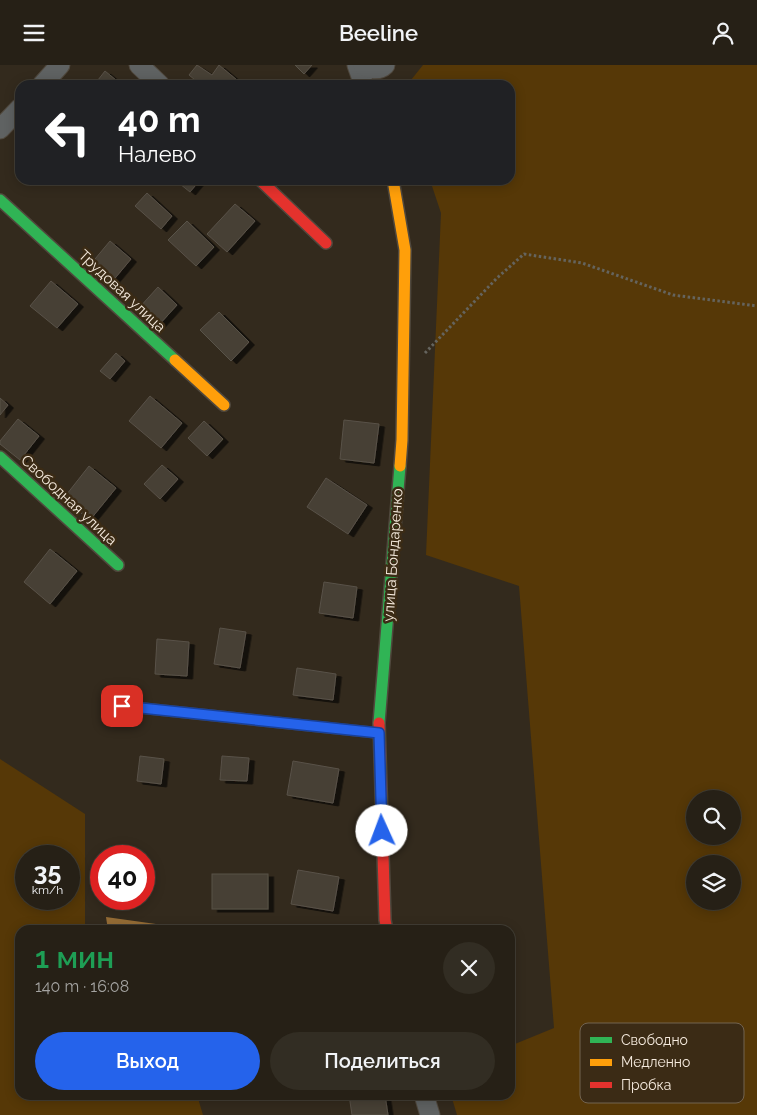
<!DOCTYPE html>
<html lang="ru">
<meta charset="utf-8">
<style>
:root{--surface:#262016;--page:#322d23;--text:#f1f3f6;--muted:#a4a3a1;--line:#423e35;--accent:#2563eb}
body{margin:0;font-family:Raleway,sans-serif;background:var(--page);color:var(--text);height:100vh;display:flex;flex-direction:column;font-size:19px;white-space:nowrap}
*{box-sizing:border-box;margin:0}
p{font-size:16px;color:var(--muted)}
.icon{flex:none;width:28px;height:28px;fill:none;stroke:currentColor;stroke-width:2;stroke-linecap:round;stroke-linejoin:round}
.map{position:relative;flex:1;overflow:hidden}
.sheet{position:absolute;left:15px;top:860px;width:500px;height:175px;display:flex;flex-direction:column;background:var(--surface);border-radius:15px;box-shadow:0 2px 12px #0003,0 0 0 1px var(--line)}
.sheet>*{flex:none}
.banner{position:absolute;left:15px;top:15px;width:500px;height:105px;border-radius:15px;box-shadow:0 2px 12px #0003,0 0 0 1px var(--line);background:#202124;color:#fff;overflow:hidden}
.tools{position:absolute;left:686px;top:725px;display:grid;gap:10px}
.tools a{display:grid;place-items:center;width:55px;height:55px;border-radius:50%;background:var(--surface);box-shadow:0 2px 12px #0003,0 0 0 1px var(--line);font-size:25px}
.speed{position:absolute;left:15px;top:780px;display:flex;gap:10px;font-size:25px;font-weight:700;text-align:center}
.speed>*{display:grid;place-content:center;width:65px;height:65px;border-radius:50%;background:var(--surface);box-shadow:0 2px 12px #0003,0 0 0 1px var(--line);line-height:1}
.speed small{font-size:12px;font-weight:400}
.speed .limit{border:8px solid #d22;background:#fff;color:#111}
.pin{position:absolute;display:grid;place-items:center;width:42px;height:42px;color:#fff;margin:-21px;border-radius:10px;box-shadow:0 2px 8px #0006}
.me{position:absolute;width:55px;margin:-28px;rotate:358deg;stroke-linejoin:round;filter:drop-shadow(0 0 4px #0008)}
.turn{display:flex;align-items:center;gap:18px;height:105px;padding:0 20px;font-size:22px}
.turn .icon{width:65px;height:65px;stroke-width:2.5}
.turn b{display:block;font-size:35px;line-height:42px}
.round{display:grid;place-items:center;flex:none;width:52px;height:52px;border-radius:26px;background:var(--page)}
.headline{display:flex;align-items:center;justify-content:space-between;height:85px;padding:0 20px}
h1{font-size:30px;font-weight:600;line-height:38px;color:#1e9e55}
.button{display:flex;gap:10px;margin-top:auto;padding:10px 20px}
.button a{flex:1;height:58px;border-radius:30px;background:var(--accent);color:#fff;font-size:20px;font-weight:600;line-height:58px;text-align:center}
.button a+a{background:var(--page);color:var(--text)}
header{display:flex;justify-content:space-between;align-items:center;height:65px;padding:0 20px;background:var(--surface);font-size:22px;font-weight:600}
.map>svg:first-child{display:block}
.green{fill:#563807;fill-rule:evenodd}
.water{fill:#966d36}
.building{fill:#463f35;stroke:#595248;filter:url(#shadow)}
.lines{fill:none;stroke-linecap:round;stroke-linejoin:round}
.lane-casing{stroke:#50483d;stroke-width:12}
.street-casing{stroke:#50483d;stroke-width:21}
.fast-casing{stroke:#50483d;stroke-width:14}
.slow-casing{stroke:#50483d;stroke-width:14}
.jam-casing{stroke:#50483d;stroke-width:14}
.path{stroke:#65645e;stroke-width:3;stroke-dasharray:2.5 2.5;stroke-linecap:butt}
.lane{stroke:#5f6262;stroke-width:10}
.street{stroke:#5f6262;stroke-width:19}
.fast{stroke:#30b455;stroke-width:11}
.slow{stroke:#ff9f0a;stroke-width:11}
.jam{stroke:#e5322d;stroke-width:11}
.route-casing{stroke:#184099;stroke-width:12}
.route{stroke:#2563eb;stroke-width:9}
.labels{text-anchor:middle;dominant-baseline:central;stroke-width:5;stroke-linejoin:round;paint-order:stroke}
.street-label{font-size:15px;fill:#f5eadd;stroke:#3b2b15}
.key{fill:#3b2b15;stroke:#736451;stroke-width:1}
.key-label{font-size:14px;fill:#f5eadd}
</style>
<header><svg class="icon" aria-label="menu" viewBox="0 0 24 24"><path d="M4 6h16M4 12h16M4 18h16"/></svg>Beeline<svg class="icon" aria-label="person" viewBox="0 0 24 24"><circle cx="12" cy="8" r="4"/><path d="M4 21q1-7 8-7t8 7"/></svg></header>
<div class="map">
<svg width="757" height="1050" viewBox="0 0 757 1050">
<defs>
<filter id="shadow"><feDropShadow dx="5.5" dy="3" stdDeviation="0" flood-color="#0009"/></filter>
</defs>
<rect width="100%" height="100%" fill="#332a1d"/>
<g class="green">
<path d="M423 0H757V1050H457L451 1030H510V981L554 963 519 521 426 490 441 148 430 115H510V20H407ZM695 734H732V771H695ZM695 799H732V836H695Z"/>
<path d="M0 694 85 749V865H20V1030H197L203 1050H0ZM26 791H69V834H26Z"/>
</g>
<path class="water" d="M106 852 163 860V865H108Z"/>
<g class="building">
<path d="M197 0 212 10 219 0 243 20H201L189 10Z"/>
<path d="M295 0H312L304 9Z"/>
<path d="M105 6 122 20H94Z"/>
<path d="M175 115H200L190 127Z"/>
<path d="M147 128 172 151 161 164 135 141Z"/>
<path d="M235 139 255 156 227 187 207 169Z"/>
<path d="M187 156 214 182 196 201 168 175Z"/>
<path d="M110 176 131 194 111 218 90 200Z"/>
<path d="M51 216 78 239 57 263 30 241Z"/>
<path d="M158 222 177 240 158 261 139 243Z"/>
<path d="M219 247 249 277 231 296 200 265Z"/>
<path d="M116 288 125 296 110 314 100 306Z"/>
<path d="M150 331 182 358 161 383 129 356Z"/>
<path d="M0 333 8 340 0 350Z"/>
<path d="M18 354 39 371 20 395 0 379V376Z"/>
<path d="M344 355 379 359 374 398 340 394Z"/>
<path d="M204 356 223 374 207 391 188 373Z"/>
<path d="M162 400 178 414 160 434 144 419Z"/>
<path d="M89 401 116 423 90 455 63 434Z"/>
<path d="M326 413 367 440 348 469 307 442Z"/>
<path d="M50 484 77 506 50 539 24 517Z"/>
<path d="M324 517 357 522 353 553 319 548Z"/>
<path d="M220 563 246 567 240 603 214 599Z"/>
<path d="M157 574 189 577 187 611 155 609Z"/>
<path d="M297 603 336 609 333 635 293 630Z"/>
<path d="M140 691 164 694 161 719 137 716Z"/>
<path d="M222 691 249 693 247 716 220 715Z"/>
<path d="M293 696 339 704 333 738 287 730Z"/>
<path d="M298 805 339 812 333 846 291 839Z"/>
<rect x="212" y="809" width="56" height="35"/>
<path d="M349 1030H385L388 1050H352Z"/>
</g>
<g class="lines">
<g class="lane-casing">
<path id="lane" d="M122 641 378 668"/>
</g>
<g class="street-casing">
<g id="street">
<path d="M139 0 160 20"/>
<path d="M357 0 364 20"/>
<path d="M363 0C369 4 379 6 385 0"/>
<path d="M42 20 60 0"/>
<path d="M0 64 20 43"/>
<path d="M424 1030 430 1050"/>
</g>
</g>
<g class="fast-casing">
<g id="fast">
<path d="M0 135 175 295"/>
<path d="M0 392 118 500"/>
<path d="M379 658 400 401"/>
</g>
</g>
<g class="slow-casing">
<g id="slow">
<path d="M393 115 405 185 402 375 400 401"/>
<path d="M175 295 224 340"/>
</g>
</g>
<g class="jam-casing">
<g id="jam">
<path d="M260 115 326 178"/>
<path d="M379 658 385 855 387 865"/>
</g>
</g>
<path class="path" d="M425 288 497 213 524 189 582 198 673 230 757 241"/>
<use href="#lane" class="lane"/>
<use href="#street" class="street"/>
<use href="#fast" class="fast"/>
<use href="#slow" class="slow"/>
<use href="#jam" class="jam"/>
</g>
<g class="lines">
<g class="route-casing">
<path id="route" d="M122 641 379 668 382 766"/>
</g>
<use href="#route" class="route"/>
</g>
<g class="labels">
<g class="street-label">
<text transform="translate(122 226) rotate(43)">Трудовая улица</text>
<text transform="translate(69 435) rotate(43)">Свободная улица</text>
<text transform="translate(393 490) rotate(-86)">улица Бондаренко</text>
</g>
</g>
<rect x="580" y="958" width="164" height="80" rx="8" class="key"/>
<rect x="590" y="972" width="22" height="6" fill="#30b455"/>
<rect x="590" y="994" width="22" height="7" fill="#ff9f0a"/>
<rect x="590" y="1017" width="22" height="6" fill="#e5322d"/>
<g class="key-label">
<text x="621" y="980">Свободно</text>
<text x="621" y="1002">Медленно</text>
<text x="621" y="1025">Пробка</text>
</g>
</svg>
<div class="tools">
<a><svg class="icon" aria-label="search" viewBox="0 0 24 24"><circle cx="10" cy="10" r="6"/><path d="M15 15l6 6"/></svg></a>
<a><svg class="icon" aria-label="layers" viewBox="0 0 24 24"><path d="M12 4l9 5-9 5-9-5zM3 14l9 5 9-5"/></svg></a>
</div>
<div class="speed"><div>35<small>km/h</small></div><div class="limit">40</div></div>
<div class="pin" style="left:122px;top:641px;background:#d93025"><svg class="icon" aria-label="arrive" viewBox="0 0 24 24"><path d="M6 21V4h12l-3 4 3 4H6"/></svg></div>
<svg class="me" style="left:382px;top:766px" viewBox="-20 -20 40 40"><circle r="19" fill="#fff"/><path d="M0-13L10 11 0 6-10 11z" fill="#2563eb"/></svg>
<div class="banner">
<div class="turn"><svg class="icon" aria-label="left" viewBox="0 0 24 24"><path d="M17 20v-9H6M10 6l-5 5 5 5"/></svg><div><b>40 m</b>Налево</div></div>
</div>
<section class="sheet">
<div class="headline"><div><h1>1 мин</h1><p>140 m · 16:08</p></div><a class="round"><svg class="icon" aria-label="close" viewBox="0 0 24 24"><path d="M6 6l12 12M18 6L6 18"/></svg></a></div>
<div class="button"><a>Выход</a><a>Поделиться</a></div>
</section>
</div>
